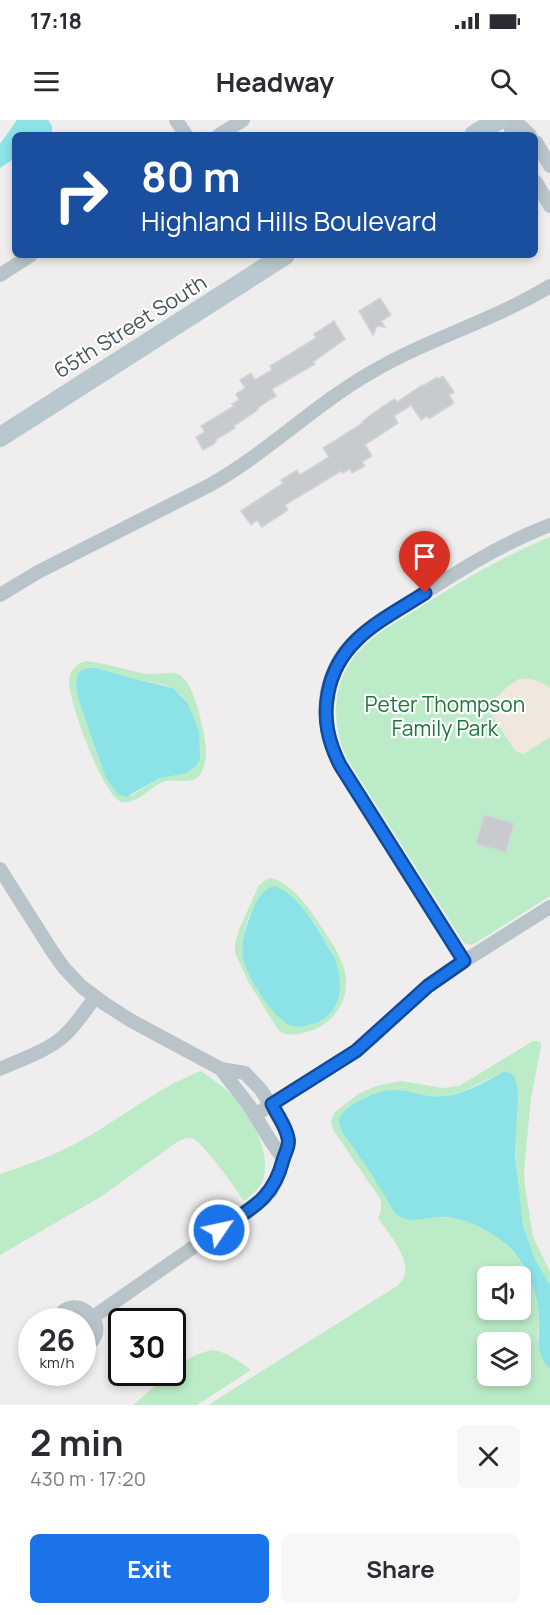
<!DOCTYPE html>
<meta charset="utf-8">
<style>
:root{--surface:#fff;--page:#f7f7f7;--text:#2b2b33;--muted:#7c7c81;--accent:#1a73e8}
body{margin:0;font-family:Manrope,sans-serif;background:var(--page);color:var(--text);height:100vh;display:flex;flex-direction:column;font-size:22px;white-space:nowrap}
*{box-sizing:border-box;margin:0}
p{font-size:20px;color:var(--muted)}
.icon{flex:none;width:33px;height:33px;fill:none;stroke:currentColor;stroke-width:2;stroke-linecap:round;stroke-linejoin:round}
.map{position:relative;height:1285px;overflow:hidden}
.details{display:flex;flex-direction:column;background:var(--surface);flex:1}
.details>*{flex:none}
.top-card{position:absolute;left:12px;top:12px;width:526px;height:126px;border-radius:9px;box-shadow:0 3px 9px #0003;background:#1a4fa0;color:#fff;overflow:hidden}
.controls{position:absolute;left:477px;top:1146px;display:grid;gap:12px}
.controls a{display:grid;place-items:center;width:54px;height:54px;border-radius:9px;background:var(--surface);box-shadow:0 3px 9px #0003;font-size:30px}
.speed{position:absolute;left:18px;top:1188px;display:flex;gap:12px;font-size:30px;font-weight:700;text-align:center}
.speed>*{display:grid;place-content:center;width:78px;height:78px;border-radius:50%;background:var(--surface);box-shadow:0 3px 9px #0003;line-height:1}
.speed small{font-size:15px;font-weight:400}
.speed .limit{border:3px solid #111;border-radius:9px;background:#fff;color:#111}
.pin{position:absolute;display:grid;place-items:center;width:51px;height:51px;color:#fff;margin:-62px -26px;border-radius:50% 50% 50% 0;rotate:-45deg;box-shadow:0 0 6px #0007}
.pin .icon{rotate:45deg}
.me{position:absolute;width:66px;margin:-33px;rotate:56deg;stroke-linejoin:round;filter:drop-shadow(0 0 4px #0008)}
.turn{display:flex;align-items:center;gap:21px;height:126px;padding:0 30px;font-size:27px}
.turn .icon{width:78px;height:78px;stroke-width:2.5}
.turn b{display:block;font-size:42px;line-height:51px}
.round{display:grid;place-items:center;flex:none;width:63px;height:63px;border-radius:9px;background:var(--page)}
.summary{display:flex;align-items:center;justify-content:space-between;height:102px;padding:0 30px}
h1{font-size:36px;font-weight:700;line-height:45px}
.cta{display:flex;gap:12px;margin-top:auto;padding:12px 30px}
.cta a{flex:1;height:69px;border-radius:9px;background:var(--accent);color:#fff;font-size:24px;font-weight:700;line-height:69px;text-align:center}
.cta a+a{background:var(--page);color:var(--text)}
.status{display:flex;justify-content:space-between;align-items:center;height:42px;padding:0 30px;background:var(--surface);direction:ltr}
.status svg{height:16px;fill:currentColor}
header{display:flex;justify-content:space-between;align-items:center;height:78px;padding:0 30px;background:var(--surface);font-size:27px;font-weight:700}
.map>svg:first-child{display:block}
.green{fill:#bcecc7;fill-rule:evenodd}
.sand{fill:#f0e7dd}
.water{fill:#8be3e7}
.building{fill:#c7cbce;stroke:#d1d4d8;stroke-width:1.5}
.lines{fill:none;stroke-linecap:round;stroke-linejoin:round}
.street{stroke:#b8c4c9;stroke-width:14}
.secondary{stroke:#b9c7ce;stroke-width:20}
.route-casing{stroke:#114b97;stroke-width:15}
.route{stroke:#1a73e8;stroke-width:10}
.labels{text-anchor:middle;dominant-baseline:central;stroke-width:4.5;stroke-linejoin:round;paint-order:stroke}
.street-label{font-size:21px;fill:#465359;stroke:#fff}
.park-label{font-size:21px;fill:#1b7639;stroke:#fff}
</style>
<div class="status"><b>17:18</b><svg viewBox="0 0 49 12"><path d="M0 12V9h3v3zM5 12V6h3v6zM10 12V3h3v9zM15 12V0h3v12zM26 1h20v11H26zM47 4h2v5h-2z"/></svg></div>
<header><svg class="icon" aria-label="menu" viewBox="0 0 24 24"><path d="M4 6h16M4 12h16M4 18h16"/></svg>Headway<svg class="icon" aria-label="search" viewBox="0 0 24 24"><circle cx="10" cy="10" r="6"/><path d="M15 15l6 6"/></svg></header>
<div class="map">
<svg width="550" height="1285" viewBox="0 0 550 1285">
<rect width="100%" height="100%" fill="#efeded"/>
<g class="green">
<path d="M550 417V776L474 824 470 825 464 823 347 639C329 600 332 556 365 525 384 507 411 494 433 479 471 455 509 434 550 417Z"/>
<path d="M86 541C107 543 127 551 148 554 158 555 171 550 180 555 195 564 207 619 206 636 205 642 203 653 198 657 189 664 176 659 166 661 152 664 139 685 122 682 104 679 67 578 69 560 70 550 77 543 86 541ZM127 557 169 566 181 575 187 582 184 654 160 658 132 675 115 671 110 664 79 581Z"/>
<path d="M270 758C290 761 310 789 320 805 328 817 338 831 343 845 353 873 338 902 310 911 301 914 287 917 279 911L249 863 235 833V823L240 807 259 765 265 760ZM264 771 337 884 330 894 284 902C245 861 226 822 264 771Z"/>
<path d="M533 921H537L541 923V927L531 978 524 1051 525 1066 533 1117 550 1152V1165L535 1139 523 1106 518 1072 515 1023 505 951 464 971 441 977 383 971 365 978 348 988 339 1004 342 1012 372 1055 418 1100C468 1086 523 1124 535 1174 537 1181 539 1190 539 1197 539 1205 537 1213 538 1220 539 1229 544 1238 547 1246L550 1249V1285H208L389 1171C396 1167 403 1162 405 1154 409 1137 387 1111 378 1098L381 1091V1080L333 1010 331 1001 334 993 358 974 376 966 401 961 443 968 459 966ZM488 1156H520V1190H488ZM488 1222H520V1256H488Z"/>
<path d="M201 951C211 958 222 966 231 974 250 993 275 1038 261 1064 257 1071 250 1076 244 1081 237 1070 202 1020 191 1018 186 1017 182 1020 177 1022L102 1076 0 1135V1054C24 1046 50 1037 73 1025 117 1002 154 969 201 951Z"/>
<path d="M212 1230C227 1232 239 1241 251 1250L197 1285H133L170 1253 172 1252 173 1250C185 1239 196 1234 212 1230Z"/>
</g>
<path class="sand" d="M519 559C531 558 540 561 550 568V617L524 634 515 631 487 587 507 567Z"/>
<g class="water">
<path d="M17 0H48L52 6V14L50 15H15V38L0 48V24Z"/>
<path d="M89 548H95L127 557 173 568 187 582 199 611 200 639 196 646 184 654 160 658 126 677 119 675 115 671 106 658 79 581 76 566 77 554 82 550Z"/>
<path d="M274 766C301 774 320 815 334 837 344 861 344 893 315 903 309 905 300 908 293 906 275 903 246 855 243 838 241 825 244 813 248 802 253 788 259 770 274 766Z"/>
<path d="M505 951 513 955 516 961 518 974 515 1035 523 1106 535 1139 550 1165V1249C534 1234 540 1215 539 1197 538 1174 527 1147 512 1130 495 1113 471 1100 447 1097 429 1095 411 1107 395 1093L372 1055 342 1012C340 1007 338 1004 339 999 343 985 377 971 390 970 409 969 427 979 445 976 467 973 486 961 505 951Z"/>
</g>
<g class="building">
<path d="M380 178 391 195 381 201 385 207 377 206 373 215 359 191Z"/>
<path d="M334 201 345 219 313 242 315 244 272 269 276 276 260 286 256 291 234 306 235 308 217 319 214 324 203 330 196 317 205 312 201 306 234 286 232 284 239 280 236 274 245 268 240 260 251 253 255 260 272 250 270 246 316 218 314 214Z"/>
<path d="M443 256 454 272 449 275 454 283 429 299 427 296 421 300 411 285 394 296 398 303 365 325 372 336 362 342 365 346 352 353 350 349 343 353 341 351 285 385 288 390 262 407 257 400 251 405 241 391 283 363 281 360 297 350 300 355 329 337 323 328 363 303 362 302 368 297 391 281 395 279 397 282 422 265 423 266 437 257 438 259Z"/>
<path d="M484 695 514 703 506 732 476 724Z"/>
</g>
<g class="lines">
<g class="street">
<path d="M176 0 186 15"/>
<path d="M509 0 512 15"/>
<path d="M514 0 530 15"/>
<path d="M219 15 243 0"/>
<path d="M536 22 550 46"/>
<path d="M536 62 550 86"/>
<path d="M0 155 31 135"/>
<path d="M0 475 38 452 210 365C267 333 313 286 370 253 427 219 493 201 550 166"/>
<path d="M0 749 52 831 64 848 82 867 105 884 130 900 221 949 245 953 261 970 284 1006 289 1021 278 1057 271 1071 264 1078 93 1197"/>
<path d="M464 841 340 645C322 610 319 570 342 536 357 513 383 500 406 485 452 455 498 425 550 405"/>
<path d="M0 949C22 939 48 931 66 914 77 903 86 890 95 877"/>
<path d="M221 949C230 962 241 974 250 987 261 1004 270 1023 284 1039"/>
<path d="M255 995 356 931 372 918 427 866 447 852 550 787"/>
<path d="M56 1202C72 1164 120 1210 82 1228"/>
</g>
<g class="secondary">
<path d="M474 15 498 0"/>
<path d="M0 317 285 135"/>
</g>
</g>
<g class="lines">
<g class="route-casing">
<path id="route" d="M219 1110C250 1089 273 1080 283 1040 285 1033 290 1025 288 1018 286 1006 277 995 272 984L356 931 428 866 464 841 340 645C328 621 323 599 328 573 338 519 383 500 425 473"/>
</g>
<use href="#route" class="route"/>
</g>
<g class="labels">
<g class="street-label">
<text transform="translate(130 206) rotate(-32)">65th Street South</text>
</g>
<g class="park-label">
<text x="445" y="584">Peter Thompson<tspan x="445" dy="24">Family Park</tspan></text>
</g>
</g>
</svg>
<div class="controls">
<a><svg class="icon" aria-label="sound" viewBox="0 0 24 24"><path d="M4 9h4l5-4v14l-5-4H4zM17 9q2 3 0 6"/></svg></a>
<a><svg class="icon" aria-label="layers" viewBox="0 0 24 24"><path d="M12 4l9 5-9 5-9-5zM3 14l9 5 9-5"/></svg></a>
</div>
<div class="speed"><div>26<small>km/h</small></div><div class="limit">30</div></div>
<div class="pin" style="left:425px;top:473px;background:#d93025"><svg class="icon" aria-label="arrive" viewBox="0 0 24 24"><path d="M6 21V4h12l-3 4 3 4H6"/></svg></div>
<svg class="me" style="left:219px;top:1110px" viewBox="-20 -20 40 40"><circle r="17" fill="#1a73e8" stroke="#fff" stroke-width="3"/><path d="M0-11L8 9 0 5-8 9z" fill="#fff"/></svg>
<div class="top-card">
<div class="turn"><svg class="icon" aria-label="right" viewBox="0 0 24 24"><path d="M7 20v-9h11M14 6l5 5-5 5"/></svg><div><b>80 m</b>Highland Hills Boulevard</div></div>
</div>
</div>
<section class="details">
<div class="summary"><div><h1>2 min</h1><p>430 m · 17:20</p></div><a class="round"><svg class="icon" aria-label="close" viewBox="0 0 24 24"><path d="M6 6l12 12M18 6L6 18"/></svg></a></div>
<div class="cta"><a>Exit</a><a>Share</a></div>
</section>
